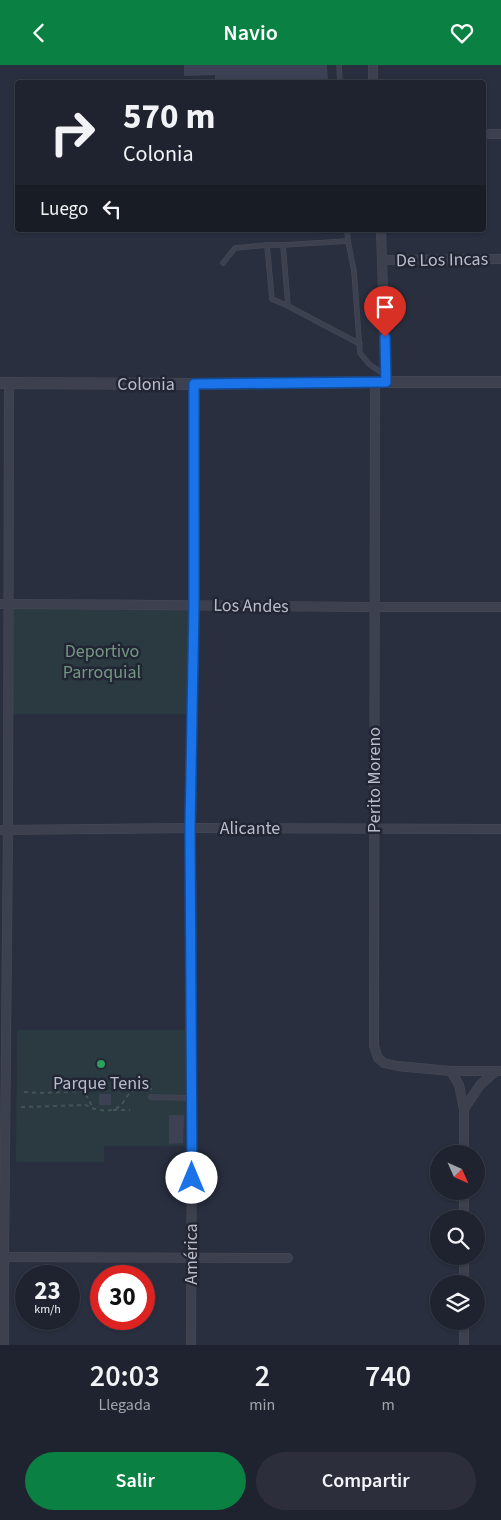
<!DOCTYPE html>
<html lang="es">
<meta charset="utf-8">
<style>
:root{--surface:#1f232f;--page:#2c2f3b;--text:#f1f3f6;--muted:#a1a4aa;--line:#3c404b;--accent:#0b8043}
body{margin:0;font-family:"Source Sans 3",sans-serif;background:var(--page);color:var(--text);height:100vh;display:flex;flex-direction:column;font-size:19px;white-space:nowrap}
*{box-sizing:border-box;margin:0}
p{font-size:16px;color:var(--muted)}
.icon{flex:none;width:28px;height:28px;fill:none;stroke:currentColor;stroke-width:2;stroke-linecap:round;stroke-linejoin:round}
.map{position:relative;height:1280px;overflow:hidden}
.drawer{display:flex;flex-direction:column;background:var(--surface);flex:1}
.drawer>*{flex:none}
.top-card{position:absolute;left:15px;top:15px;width:471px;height:152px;border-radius:5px;box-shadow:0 1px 4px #0004,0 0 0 1px var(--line);background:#1f232f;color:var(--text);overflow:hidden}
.needle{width:32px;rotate:135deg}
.controls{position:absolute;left:430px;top:1080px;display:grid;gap:10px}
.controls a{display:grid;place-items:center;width:55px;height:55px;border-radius:50%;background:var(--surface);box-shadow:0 1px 4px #0004,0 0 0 1px var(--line);font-size:25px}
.speed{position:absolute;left:15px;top:1200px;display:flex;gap:10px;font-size:25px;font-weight:700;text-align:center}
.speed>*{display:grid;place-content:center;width:65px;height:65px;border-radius:50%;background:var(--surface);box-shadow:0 1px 4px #0004,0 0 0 1px var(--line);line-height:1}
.speed small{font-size:12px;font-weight:400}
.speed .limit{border:8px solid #d22;background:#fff;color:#111}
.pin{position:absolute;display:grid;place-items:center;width:42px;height:42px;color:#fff;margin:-51px -21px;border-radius:50% 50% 50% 0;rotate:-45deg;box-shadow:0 0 5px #0007}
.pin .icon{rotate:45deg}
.me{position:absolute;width:55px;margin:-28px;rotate:0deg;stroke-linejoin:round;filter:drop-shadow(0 0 4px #0008)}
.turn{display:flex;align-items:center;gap:18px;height:105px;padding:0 25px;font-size:22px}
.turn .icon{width:65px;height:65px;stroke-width:2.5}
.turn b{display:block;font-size:35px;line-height:42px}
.then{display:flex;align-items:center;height:48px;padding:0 25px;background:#0003;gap:10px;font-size:19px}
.eta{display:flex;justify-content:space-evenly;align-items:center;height:85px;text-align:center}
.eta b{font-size:30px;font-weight:600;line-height:35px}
.cta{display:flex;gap:10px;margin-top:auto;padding:10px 25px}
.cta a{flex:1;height:58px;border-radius:30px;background:var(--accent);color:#fff;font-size:20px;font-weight:600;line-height:58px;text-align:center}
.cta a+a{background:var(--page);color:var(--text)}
header{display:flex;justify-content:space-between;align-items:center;height:65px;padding:0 25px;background:var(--accent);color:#fff;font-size:22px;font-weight:600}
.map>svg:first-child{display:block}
.green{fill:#2b3a40}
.building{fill:#3c4254}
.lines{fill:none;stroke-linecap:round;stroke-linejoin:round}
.service-casing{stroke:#474a58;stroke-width:5.5}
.minor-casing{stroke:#474a58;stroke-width:10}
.tertiary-casing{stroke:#474a58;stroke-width:12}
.path{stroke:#445358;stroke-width:2;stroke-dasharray:4 4;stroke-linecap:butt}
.service{stroke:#3d414f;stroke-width:4.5}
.minor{stroke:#3d414f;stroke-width:9}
.tertiary{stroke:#3d414f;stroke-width:11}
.route-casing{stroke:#114b97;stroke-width:12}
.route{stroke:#1a73e8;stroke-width:9}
.leisure-dot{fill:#2e9e5b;stroke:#222634;stroke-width:2}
.labels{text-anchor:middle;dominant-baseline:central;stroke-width:5;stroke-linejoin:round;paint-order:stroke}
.street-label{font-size:18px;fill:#babdc9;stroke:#222634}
.park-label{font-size:18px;fill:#749782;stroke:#222634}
.poi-label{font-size:18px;fill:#babdc9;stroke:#222634}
</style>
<header><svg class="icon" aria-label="back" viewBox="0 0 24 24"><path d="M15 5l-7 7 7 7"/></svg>Navio<svg class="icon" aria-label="heart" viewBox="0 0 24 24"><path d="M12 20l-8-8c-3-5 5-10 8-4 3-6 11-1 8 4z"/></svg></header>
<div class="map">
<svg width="501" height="1280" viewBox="0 0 501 1280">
<rect width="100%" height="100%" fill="#292f3f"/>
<g class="green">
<path d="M11 543 193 544 191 649H11Z"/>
<path d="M17 965H185V1081H104V1097H16Z"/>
</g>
<g class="building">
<path d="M184 0H327L328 18H215V10L184 11Z"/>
<rect x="99" y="1029" width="12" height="11"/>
<path d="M169 1050H184L183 1078 169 1079Z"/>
</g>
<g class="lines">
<g class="service-casing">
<g id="service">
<path d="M339 0 340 18"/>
<path d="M347 165 348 176 354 206 360 288 369 299 385 310"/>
<path d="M348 176 283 180 288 241 360 279"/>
<path d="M283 180H267L272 234 288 241"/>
<path d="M223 198 235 183 267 180"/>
<path d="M151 1032 192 1033"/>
</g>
</g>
<g class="minor-casing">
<g id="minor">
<path d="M373 0V18"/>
<path d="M484 69H501"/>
<path d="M381 165 386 317"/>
<path d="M383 195 501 194"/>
<path d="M375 317 374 981 378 993 384 998 397 1001 451 1006H501"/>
<path d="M0 539C167 539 334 543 501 542"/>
<path d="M0 765 191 763 501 764"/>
<path d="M451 1006 459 1020 464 1044"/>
<path d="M464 1089V1044L480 1020 496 1006"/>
<path d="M464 1154V1126"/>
<path d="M0 1192 288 1193"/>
<path d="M464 1219V1191"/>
<path d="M4 1280V1192L8 764 9 318"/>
<path d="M191 1280 192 1033 191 763 194 540V319"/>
<path d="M464 1280V1256"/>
</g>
</g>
<g class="tertiary-casing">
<path id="tertiary" d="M0 318 194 319 386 317H501"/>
</g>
<g class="path">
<path d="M24 1027 44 1028 84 1026 94 1045"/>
<path d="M21 1042 86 1040C95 1045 110 1049 120 1041 126 1036 126 1028 136 1025 140 1023 147 1024 152 1024"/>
<path d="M113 1045H130"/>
</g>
<use href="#service" class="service"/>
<use href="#minor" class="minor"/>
<use href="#tertiary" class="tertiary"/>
</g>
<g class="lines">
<g class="route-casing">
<path id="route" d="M192 1113 190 763 194 540V319L386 317 385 272"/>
</g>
<use href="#route" class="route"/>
</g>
<circle class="leisure-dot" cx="101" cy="999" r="5"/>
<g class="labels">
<g class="street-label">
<text transform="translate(442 195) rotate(-1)">De Los Incas</text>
<text x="146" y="319">Colonia</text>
<text transform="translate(251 541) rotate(1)">Los Andes</text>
<text transform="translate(374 715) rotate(-90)">Perito Moreno</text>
<text x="250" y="763">Alicante</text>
<text transform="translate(191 1189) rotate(-90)">América</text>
</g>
<g class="park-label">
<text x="102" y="586">Deportivo<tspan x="102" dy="21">Parroquial</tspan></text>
</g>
<g class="poi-label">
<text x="101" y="1018">Parque Tenis</text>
</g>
</g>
</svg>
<div class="controls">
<a><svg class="needle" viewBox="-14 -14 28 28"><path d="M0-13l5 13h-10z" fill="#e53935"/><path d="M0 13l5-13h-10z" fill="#a1a4aa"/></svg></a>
<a><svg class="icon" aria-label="search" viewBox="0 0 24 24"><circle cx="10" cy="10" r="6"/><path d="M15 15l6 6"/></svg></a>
<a><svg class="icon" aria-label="layers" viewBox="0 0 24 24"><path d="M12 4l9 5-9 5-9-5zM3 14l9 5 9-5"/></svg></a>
</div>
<div class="speed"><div>23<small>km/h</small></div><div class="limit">30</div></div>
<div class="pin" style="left:385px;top:272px;background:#d93025"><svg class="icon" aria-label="arrive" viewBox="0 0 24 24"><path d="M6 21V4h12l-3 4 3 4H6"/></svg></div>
<svg class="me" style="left:192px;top:1113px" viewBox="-20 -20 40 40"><circle r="19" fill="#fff"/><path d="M0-13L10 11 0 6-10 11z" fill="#1a73e8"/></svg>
<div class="top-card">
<div class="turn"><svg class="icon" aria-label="right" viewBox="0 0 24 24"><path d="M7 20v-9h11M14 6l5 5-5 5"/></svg><div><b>570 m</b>Colonia</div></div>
<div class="then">Luego<svg class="icon" aria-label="left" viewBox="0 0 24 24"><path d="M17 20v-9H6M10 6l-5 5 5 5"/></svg></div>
</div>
</div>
<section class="drawer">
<div class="eta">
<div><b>20:03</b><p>Llegada</p></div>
<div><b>2</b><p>min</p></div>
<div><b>740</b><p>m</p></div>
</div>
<div class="cta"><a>Salir</a><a>Compartir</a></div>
</section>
